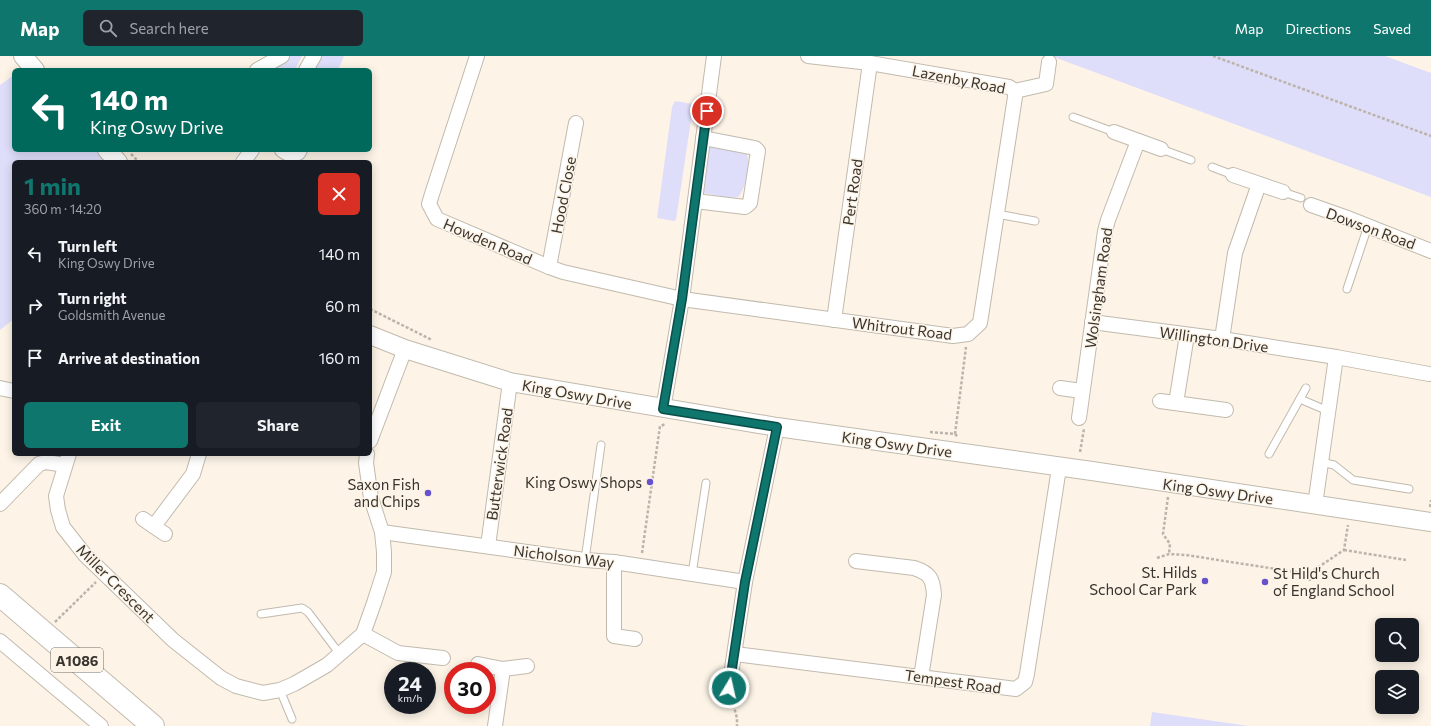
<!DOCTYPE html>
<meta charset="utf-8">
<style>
:root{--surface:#171b24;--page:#20242c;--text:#f1f3f6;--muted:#9ea1a6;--accent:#0f766e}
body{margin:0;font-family:Commissioner,sans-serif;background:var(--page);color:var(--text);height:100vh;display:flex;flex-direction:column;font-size:15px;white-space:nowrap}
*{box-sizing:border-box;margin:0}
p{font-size:13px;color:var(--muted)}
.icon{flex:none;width:22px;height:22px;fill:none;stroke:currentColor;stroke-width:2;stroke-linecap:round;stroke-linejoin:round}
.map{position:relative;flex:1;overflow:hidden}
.sheet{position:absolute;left:12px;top:104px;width:360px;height:296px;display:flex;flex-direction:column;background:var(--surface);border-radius:6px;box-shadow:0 2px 10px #0003}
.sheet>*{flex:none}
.guide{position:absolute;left:12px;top:12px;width:360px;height:84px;border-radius:6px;box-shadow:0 2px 10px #0003;background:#00695c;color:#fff;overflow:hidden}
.buttons{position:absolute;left:1375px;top:562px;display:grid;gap:8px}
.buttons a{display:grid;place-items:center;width:44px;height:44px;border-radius:6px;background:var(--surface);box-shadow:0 2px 10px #0003;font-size:20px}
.speed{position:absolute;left:384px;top:606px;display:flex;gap:8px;font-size:20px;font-weight:700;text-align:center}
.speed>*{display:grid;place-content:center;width:52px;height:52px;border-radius:50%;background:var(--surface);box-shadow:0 2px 10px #0003;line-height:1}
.speed small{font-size:10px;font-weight:400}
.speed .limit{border:6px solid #d22;background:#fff;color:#111}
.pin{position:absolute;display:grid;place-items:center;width:34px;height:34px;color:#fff;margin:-17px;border:2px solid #fff;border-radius:50%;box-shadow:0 1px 4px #0007}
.me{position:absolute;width:44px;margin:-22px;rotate:9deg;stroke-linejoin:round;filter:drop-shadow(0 0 3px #0008)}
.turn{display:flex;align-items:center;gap:14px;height:84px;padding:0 12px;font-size:18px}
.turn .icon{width:52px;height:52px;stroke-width:2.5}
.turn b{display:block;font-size:28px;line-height:34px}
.round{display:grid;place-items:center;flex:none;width:42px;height:42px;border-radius:6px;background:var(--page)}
.head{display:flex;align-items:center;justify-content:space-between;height:68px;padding:0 12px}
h1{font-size:24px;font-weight:700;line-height:30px;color:var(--accent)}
.button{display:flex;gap:8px;margin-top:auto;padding:8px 12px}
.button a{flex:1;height:46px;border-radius:6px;background:var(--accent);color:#fff;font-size:16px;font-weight:700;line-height:46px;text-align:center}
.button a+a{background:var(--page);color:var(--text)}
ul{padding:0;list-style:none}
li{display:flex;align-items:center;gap:12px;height:52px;padding:0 12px}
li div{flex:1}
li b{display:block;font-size:15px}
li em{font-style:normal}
header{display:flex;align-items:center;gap:24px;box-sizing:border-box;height:56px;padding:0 20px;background:var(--accent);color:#fff}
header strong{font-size:19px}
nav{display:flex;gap:22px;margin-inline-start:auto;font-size:14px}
.search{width:280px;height:36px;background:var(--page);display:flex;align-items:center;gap:10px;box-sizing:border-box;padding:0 14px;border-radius:6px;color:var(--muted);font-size:15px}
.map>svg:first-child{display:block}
.green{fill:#dfdefa}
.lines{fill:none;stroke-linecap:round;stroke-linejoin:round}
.service-casing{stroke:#c1baad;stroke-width:9}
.minor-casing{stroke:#c1baad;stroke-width:16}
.tertiary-casing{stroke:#c1baad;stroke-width:20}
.primary-casing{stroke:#c1baad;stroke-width:24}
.path{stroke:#bcb4aa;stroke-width:2.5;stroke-dasharray:3 2;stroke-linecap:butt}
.service{stroke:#fff;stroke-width:7}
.minor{stroke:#fff;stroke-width:14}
.tertiary{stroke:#fff;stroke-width:18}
.primary{stroke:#fff;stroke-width:22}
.route-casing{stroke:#0a4d48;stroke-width:10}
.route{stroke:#0f766e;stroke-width:7}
.poi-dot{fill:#6752cc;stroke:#fdf4e7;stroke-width:1.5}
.labels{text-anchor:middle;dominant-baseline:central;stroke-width:3;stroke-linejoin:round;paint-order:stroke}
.shield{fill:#fdf4e7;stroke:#736e66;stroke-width:1}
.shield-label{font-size:14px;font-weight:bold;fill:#38342f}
.street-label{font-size:15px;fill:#38342f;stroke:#fdf4e7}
.poi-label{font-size:15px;fill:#38342f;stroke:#fdf4e7;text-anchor:end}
</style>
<header>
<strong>Map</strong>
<div class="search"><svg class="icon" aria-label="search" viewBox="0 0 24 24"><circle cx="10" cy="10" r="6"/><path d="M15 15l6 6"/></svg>Search here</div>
<nav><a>Map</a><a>Directions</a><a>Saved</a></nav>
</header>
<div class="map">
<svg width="1431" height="670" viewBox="0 0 1431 670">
<rect width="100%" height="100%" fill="#fdf4e7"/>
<g class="green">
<path d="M286 0H302L295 14H262Z"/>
<path d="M321 0H344L338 14H314Z"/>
<path d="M1051 0H1385L1431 17V141Z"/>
<path d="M14 19V94H103L113 106H14V263L0 274V29Z"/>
<path d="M675 45 693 48V51L676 164 674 165 657 162 672 51Z"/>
<path d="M710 87 747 97C750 108 746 133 738 141L731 142 703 137Z"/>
<path d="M1152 656 1249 670H1150Z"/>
</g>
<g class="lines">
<g class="service-casing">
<g id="service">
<path d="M1073 61 1114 76"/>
<path d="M1161 93 1191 104"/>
<path d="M1212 111 1233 119"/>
<path d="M1283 136 1301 142"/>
<path d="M997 158 1035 165"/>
<path d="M1347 233 1368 170"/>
<path d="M1300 343 1328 355"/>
<path d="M1269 398 1306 332"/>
<path d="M1321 406 1334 409 1353 424 1409 433"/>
<path d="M585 504 601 389"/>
<path d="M692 518 706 427"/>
<path d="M261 558 302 552 308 556 339 597"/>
<path d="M280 634 292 663"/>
</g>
</g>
<g class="minor-casing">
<g id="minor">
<path d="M477 0 432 138 429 148 437 163 549 211 563 216 682 243 953 280 968 278 980 267 1015 41V35"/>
<path d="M808 0 870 7 1009 31 1015 35"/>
<path d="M257 14 282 0"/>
<path d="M306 14 314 0"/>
<path d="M1015 35 1046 28 1049 6"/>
<path d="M1114 76 1161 93"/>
<path d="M282 94C287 98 292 100 298 97L300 94"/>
<path d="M243 106 252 94"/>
<path d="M1233 119 1283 136"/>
<path d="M695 145 745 151 750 147 758 95 755 92 703 82"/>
<path d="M1311 149 1345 161 1431 195"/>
<path d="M549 211 576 67"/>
<path d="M834 264 870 7"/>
<path d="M1092 266 1222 283 1336 301 1429 318"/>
<path d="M1222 283 1235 197 1259 128"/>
<path d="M0 332 14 335"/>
<path d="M1060 332 1082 335"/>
<path d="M1160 345 1226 354"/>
<path d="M1176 347 1187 279"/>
<path d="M663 353 682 243 714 0"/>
<path d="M1079 362 1105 175 1108 164 1138 85"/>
<path d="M370 385 405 293"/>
<path d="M69 398 56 440 58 454 63 471 85 499 173 584 221 622 236 630 263 637 280 634 294 628 315 616 327 609 363 578 374 547 384 516V496L382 476 371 442 366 407 367 398"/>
<path d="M0 448 39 408 46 406 65 409"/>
<path d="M1315 449 1336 301"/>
<path d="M143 463 165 478"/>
<path d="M154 470 193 418 199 398"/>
<path d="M382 476 585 504 614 506 745 526"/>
<path d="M488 490 510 326"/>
<path d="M856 505 914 512C930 517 933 523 934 539L921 621"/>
<path d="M614 506V580L635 583"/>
<path d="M363 578 398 597 443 602"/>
<path d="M0 585 101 670"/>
<path d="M735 598 1016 633 1025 626 1027 618 1059 412"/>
<path d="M478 608 503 613 527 610"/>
<path d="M729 632 745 526 777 371"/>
<path d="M495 670 503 613"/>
</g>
</g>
<g class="tertiary-casing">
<g id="tertiary">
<path d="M23 0 35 14"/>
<path d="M107 94 118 106"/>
<path d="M370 279 405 293 510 326 777 371 1092 415 1431 466"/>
</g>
</g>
<g class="primary-casing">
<path id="primary" d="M0 539 153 670"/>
</g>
<g class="path">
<path d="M1213 0 1431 80"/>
<path d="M131 98 139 106"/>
<path d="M370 253 432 284"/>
<path d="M930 376 955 378 958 381"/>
<path d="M955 378 966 291"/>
<path d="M1080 396 1084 373"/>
<path d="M1168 441 1163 478 1170 488 1169 498"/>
<path d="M1430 451 1431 444"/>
<path d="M1344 494 1406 504"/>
<path d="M642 497 660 370 666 368"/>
<path d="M1157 502 1169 498 1186 499 1308 518 1344 494 1348 469"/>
<path d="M1308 518 1310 525"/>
<path d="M55 566 96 526"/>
<path d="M732 644 737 662V670"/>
</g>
<use href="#service" class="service"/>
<use href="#minor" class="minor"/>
<use href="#tertiary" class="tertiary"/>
<use href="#primary" class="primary"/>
</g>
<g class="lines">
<g class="route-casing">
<path id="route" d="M707 55 682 243 663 353 777 371 745 526 729 632"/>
</g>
<use href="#route" class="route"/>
</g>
<g class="poi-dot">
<circle cx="650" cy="426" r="4"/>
<circle cx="428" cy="437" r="4"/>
<circle cx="1205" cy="525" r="4"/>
<circle cx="1265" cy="526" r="4"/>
</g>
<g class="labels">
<rect class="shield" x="51" y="592" width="52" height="24" rx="3"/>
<g class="shield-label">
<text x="77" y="604">A1086</text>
</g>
<g class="street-label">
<text transform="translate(959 23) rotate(11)">Lazenby Road</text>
<text transform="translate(852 136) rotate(-82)">Pert Road</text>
<text transform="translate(563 139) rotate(-79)">Hood Close</text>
<text transform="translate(1371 172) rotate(20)">Dowson Road</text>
<text transform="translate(488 185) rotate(23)">Howden Road</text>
<text transform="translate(1098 232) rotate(-82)">Wolsingham Road</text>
<text transform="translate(902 272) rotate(7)">Whitrout Road</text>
<text transform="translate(1214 283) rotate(8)">Willington Drive</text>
<text transform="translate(577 338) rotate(10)">King Oswy Drive</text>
<text transform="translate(897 388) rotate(8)">King Oswy Drive</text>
<text transform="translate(499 408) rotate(-82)">Butterwick Road</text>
<text transform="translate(1218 435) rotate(8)">King Oswy Drive</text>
<text transform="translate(564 500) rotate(7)">Nicholson Way</text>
<text transform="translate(116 527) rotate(45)">Miller Crescent</text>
<text transform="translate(953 625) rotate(8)">Tempest Road</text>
</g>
<g class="poi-label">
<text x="642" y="426">King Oswy Shops</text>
<text x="420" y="428">Saxon Fish<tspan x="420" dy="17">and Chips</tspan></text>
<text x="1197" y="516">St. Hilds<tspan x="1197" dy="17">School Car Park</tspan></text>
<text x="1273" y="517" text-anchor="start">St Hild's Church<tspan x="1273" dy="17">of England School</tspan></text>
</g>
</g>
</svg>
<div class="buttons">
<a><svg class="icon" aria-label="search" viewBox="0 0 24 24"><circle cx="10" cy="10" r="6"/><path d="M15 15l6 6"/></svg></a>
<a><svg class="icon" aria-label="layers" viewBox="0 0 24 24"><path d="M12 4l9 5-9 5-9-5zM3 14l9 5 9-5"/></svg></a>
</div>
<div class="speed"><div>24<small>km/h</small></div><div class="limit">30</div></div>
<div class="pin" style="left:707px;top:55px;background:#d93025"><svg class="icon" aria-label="arrive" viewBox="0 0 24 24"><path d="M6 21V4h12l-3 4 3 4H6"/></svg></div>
<svg class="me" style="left:729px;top:632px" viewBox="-20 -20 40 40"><circle r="17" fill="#0f766e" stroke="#fff" stroke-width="3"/><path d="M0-11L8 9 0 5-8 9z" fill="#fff"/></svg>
<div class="guide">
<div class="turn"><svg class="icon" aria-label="left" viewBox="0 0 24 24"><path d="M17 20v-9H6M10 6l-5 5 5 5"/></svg><div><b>140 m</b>King Oswy Drive</div></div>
</div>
<section class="sheet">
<div class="head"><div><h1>1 min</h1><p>360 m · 14:20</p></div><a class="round" style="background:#d93025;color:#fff"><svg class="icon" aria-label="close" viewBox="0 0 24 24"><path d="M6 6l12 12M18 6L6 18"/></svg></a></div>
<ul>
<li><svg class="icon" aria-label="left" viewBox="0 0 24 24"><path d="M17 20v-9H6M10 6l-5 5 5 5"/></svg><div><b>Turn left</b><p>King Oswy Drive</p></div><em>140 m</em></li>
<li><svg class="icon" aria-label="right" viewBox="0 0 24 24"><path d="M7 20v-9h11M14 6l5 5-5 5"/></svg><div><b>Turn right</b><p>Goldsmith Avenue</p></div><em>60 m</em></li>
<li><svg class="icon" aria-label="arrive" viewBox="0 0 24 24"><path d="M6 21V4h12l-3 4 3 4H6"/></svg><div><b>Arrive at destination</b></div><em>160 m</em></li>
</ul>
<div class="button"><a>Exit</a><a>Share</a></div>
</section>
</div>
